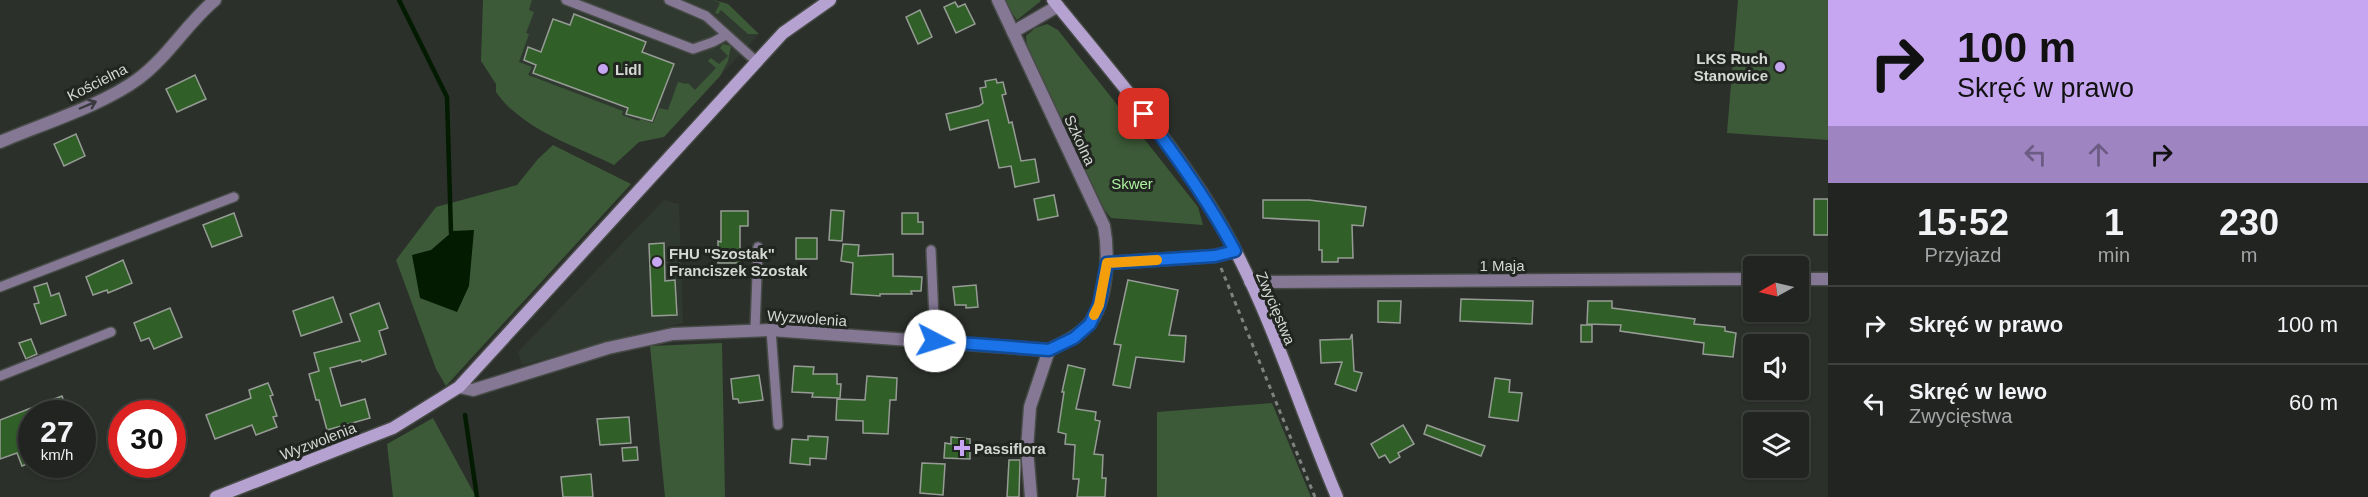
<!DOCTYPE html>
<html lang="pl">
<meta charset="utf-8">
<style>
:root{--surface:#212420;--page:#2d302d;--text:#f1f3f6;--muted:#a2a4a5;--line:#3e413e}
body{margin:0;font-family:Helvetica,sans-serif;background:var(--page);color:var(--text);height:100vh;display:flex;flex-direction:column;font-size:22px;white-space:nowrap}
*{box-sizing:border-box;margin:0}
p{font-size:20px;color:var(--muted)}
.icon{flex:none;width:33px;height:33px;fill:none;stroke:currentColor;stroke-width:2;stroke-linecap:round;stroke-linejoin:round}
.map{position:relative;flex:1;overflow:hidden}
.panel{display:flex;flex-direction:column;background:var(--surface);width:540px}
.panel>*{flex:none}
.guide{background:#c6a6f0;color:#111;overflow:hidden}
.needle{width:39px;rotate:262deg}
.controls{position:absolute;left:1743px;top:256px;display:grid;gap:12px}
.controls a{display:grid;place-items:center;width:66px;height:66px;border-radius:6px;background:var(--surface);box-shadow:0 2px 4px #0004,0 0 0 2px var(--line);font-size:30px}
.speed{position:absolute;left:18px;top:400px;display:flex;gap:12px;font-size:30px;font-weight:700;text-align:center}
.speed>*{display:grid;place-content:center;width:78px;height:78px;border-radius:50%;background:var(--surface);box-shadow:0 2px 4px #0004,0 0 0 2px var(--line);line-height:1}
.speed small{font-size:15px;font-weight:400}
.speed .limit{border:9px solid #d22;background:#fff;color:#111}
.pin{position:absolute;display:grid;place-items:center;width:51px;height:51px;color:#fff;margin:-26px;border-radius:12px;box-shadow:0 3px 9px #0006}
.me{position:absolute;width:66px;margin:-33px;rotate:95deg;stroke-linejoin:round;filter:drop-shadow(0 0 4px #0008)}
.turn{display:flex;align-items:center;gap:21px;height:126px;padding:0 30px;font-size:27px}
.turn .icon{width:78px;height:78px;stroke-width:2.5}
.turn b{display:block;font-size:42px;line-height:51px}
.lanes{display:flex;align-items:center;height:57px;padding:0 30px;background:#0003;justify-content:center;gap:30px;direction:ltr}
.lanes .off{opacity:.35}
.eta{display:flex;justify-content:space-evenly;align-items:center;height:102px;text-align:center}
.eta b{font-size:36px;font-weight:700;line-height:42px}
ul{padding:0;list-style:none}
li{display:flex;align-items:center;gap:18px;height:78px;padding:0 30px;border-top:2px solid var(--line)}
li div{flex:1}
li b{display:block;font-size:22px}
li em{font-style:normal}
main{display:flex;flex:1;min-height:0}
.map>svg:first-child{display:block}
.built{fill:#30392f}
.green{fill:#3c5a37}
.water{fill:#031b01}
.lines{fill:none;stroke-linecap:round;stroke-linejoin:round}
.stream{stroke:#031b01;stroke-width:4.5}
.building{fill:#306028;stroke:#969c95;stroke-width:1.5}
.lane-casing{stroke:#474b46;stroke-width:12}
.street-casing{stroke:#474b46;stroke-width:15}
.secondary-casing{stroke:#474b46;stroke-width:15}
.path{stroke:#7f837f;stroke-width:3;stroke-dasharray:4.5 4.5;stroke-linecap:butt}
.lane{stroke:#847895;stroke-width:9}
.street{stroke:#847895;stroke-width:12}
.secondary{stroke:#b5a2d0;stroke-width:12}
.oneway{stroke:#3a3a3e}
.route-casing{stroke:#114b97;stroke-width:15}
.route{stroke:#1a73e8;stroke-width:10}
.slow{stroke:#f59e0b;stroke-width:10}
.poi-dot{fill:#c6a6f0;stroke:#222621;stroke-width:2}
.labels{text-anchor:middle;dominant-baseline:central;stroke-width:6;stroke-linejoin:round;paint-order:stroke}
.poi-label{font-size:15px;font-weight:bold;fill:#d5d8d5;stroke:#222621;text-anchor:start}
.street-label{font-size:15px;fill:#d5d8d5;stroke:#222621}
.park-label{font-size:15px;fill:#abf29f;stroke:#222621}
</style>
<main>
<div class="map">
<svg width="1828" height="497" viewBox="0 0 1828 497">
<rect width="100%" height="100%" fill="#2c302b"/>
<g class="built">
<path d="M483 0H716L728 4 759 34 664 137 639 142 614 165 536 128 507 107 496 92V84L481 61Z"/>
<path d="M664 200 679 204 683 323 522 365 518 352Z"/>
</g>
<g class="green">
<path d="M483 0H532L529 10 534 12 526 33 529 34 519 62 532 67 528 75 623 111 622 115 639 121 640 119 653 123 659 108 668 110 678 82 686 84 688 83 695 90 716 68 708 61 711 58 719 64 728 56 720 48 723 44 731 46 728 61 720 76 664 137 639 142 614 165C573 145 523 130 496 92V84L481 61Z"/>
<path d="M713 0 728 4 759 34H748L721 10 718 14 715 13 720 3Z"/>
<path d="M1003 0H1040L1041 1 1017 20Z"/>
<path d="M1738 0H1828V140L1727 133Z"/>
<path d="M1047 24 1058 30 1198 207 1203 225 1111 218 1104 209 1027 48 1026 36 1035 28Z"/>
<path d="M553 145 631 184 446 386 436 369 396 260 436 207 517 185 538 159Z"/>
<path d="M722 343 725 497H665L650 346Z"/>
<path d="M1272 403 1311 497H1157V412Z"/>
<path d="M433 418 476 497H393L387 444Z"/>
</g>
<path class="water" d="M474 230 469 286 457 312 420 298 412 255 431 250 453 231Z"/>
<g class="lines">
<g class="stream">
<path d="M399 0 447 97 451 233"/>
<path d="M465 415 477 497"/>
</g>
</g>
<g class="building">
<path d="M955 2 958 7 965 4 975 24 956 33 944 7Z"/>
<path d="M920 10 932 37 918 44 906 17Z"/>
<path d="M574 14 646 42 642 52 674 64 652 121 626 114 628 108 533 73 536 65 524 60 528 47 541 52 553 19 570 25Z"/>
<path d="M195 75 206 99 177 112 166 89Z"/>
<path d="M996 79 997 83 1003 82 1006 94 1002 95 1009 123 1012 122 1021 161 1035 159 1039 182 1015 187 1011 166 999 168 988 120 950 130 946 114 979 106 983 103 980 88 986 87 985 81Z"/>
<path d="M76 134 85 156 64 166 54 144Z"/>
<path d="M1054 195 1058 216 1038 220 1034 199Z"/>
<rect x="1814" y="199" width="14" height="36"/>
<path d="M1263 200H1309L1366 207 1363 226 1352 225 1353 258H1338V262H1322V250H1319V221L1263 218Z"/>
<path d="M831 210 844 211 842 241 829 240Z"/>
<path d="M721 211H748V226H740V263H718V241L721 242Z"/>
<path d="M234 213 242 236 212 247 203 225Z"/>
<path d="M902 213H918V222H923V234H902Z"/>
<rect x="796" y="238" width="21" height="21"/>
<path d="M664 243 665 281 675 280 677 315 652 316 649 244Z"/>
<path d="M843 244 859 245 858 256 893 254V276L922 277 921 291H911L912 294H880V296L851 294 853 263 841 261Z"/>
<path d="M123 260 132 283 108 293 107 290 93 295 86 277Z"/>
<path d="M1128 280 1178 290 1169 335 1186 336 1184 362 1136 357 1130 388 1113 385 1121 345 1114 344Z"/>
<path d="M47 283 51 296 59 293 66 315 41 324 34 304 39 303 34 287Z"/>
<path d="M976 285 978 307 966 308V305H955L953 287Z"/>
<path d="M333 297 342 322 301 336 293 311Z"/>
<path d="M1461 299 1533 301 1532 324 1460 321Z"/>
<path d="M1378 301H1401L1400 323 1378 322Z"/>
<path d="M1588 301H1612V308L1695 319 1694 324 1725 327V331L1736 333 1733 357 1703 354 1704 343 1620 331 1621 325 1587 324Z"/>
<path d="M379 303 388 328 379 331 386 354 362 362 361 360 330 368 341 406 365 399 370 418 327 430 319 400H316L309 374 319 371 314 353 360 341 350 314Z"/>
<path d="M170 308 182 337 154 349 149 338 141 341 134 323Z"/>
<rect x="1581" y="325" width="11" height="17"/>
<path d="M1352 334 1354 371 1362 373 1356 391 1335 384 1342 362 1321 363 1320 340 1350 339Z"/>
<path d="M31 339 37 354 26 359 19 343Z"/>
<path d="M1068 365 1085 369 1076 409 1096 412 1095 420 1100 421 1094 454 1103 455 1102 478H1106L1105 497H1077L1079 479H1073L1075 445 1065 444 1066 434 1058 432 1064 392H1062Z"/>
<path d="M794 366 814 367 813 374H837V384H841L840 398 812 397 813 393 792 392Z"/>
<path d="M759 375 763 400 739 403 738 399H733L731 379Z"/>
<path d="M867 376 897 378 896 400H890L888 434 863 433V421L836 420 837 399 865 400Z"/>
<path d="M1495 378 1510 380 1509 392 1522 393 1518 421 1489 417Z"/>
<path d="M268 383 273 395 270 396 277 416 273 417 277 427 256 435 252 425 215 439 206 415 251 398 249 390Z"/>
<path d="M62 396 69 414H32V462L22 466 17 453 0 459V420Z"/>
<path d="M629 417 631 443 600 445 597 419Z"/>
<path d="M1403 425 1414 444 1398 453 1400 457 1390 463 1385 455 1379 458 1371 444Z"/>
<path d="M1427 425 1485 446 1481 456 1424 434Z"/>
<path d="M808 436 828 437 826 459 810 458V465L790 463 792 439 808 440Z"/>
<path d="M951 437 970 439V459L944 458 945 443 951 444Z"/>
<path d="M637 447 638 460 623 461 622 448Z"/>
<path d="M1009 460H1020L1019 497H1007Z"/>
<path d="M922 463 945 464 943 495 920 493Z"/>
<path d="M591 474 593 497H563L561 477Z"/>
</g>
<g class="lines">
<g class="lane-casing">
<g id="lane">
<path d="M566 0 693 49 713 42 726 35"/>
<path d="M669 0 706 16 757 62"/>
<path d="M931 250 935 341"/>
<path d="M0 287 234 197"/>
<path d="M755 330 758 247"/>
<path d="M771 330 778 425"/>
<path d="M0 376 111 332"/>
</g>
</g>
<g class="street-casing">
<g id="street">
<path d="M1013 32 1058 6"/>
<path d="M0 142C42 124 103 105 138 79 168 57 187 23 215 0"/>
<path d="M1107 263 1215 256 1235 251"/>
<path d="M1798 279H1828"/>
<path d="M1250 282 1754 279"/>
<path d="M459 387 473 390 608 348 673 334 771 330 1049 350C1063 343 1077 337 1088 325 1108 304 1109 252 1104 226L998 0"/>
<path d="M1031 497 1027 449 1030 407 1049 350"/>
</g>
</g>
<g class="secondary-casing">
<g id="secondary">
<path d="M1053 0C1109 69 1169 138 1215 214 1268 302 1297 403 1337 497"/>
<path d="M216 497 393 428 459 387 783 33 830 0"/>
</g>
</g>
<path class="path" d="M1221 268 1315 497"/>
<use href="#lane" class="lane"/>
<use href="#street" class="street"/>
<use href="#secondary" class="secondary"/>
</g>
<defs><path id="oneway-shaft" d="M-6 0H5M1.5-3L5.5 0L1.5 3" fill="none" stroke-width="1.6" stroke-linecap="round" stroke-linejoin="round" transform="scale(1.5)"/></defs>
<use class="oneway" href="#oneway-shaft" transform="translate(88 105) rotate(-23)"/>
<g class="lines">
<g class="route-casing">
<path id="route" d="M935 341 1049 350 1074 338 1090 324 1099 305 1107 263 1215 256 1235 251C1209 202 1178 158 1144 114"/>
</g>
<use href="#route" class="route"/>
<path class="slow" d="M1094 315 1099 305 1107 263 1157 260"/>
</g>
<g class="poi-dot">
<circle cx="1780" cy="67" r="6"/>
<circle cx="603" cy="69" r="6"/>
<circle cx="657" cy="262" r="6"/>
<path d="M959 439h6v6h6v6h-6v6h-6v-6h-6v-6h6z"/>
</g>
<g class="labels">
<g class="poi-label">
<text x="1768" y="58" text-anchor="end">LKS Ruch<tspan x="1768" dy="17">Stanowice</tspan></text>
<text x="615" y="69">Lidl</text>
<text x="669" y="253">FHU "Szostak"<tspan x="669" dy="17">Franciszek Szostak</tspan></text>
<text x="974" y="448">Passiflora</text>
</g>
<g class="street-label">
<text transform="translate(97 82) rotate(-27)">Kościelna</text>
<text transform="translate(1080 140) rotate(65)">Szkolna</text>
<text x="1502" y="265">1 Maja</text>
<text transform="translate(1276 308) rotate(67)">Zwycięstwa</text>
<text transform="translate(807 318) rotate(4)">Wyzwolenia</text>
<text transform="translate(318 441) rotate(-21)">Wyzwolenia</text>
</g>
<g class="park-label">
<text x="1132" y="183">Skwer</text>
</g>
</g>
</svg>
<div class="controls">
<a><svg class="needle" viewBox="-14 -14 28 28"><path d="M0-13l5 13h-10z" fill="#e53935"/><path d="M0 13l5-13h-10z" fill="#a2a4a5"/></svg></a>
<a><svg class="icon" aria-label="sound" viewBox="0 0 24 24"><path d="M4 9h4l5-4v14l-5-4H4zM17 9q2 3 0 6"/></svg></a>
<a><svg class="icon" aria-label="layers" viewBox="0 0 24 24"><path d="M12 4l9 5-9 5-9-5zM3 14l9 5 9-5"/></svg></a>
</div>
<div class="speed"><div>27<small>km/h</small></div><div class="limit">30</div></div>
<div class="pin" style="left:1144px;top:114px;background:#d93025"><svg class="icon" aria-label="arrive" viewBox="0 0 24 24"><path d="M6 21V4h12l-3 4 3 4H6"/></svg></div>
<svg class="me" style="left:935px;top:341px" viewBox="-20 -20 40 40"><circle r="19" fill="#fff"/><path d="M0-13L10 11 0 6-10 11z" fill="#1a73e8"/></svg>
</div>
<section class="panel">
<div class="guide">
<div class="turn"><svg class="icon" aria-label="right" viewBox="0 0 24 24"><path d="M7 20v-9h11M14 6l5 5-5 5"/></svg><div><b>100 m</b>Skręć w prawo</div></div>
<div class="lanes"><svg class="icon off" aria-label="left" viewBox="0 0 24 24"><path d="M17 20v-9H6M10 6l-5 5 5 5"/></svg><svg class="icon off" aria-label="ahead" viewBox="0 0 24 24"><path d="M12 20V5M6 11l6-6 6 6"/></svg><svg class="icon" aria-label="right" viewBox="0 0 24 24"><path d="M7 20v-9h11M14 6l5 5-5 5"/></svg></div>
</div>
<div class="eta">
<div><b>15:52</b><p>Przyjazd</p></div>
<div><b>1</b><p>min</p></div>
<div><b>230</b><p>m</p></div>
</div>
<ul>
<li><svg class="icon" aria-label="right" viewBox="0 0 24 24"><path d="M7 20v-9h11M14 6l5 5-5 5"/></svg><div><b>Skręć w prawo</b></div><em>100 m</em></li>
<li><svg class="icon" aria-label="left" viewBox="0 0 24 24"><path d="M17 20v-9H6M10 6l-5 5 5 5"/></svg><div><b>Skręć w lewo</b><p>Zwycięstwa</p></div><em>60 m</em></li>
</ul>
</section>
</main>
